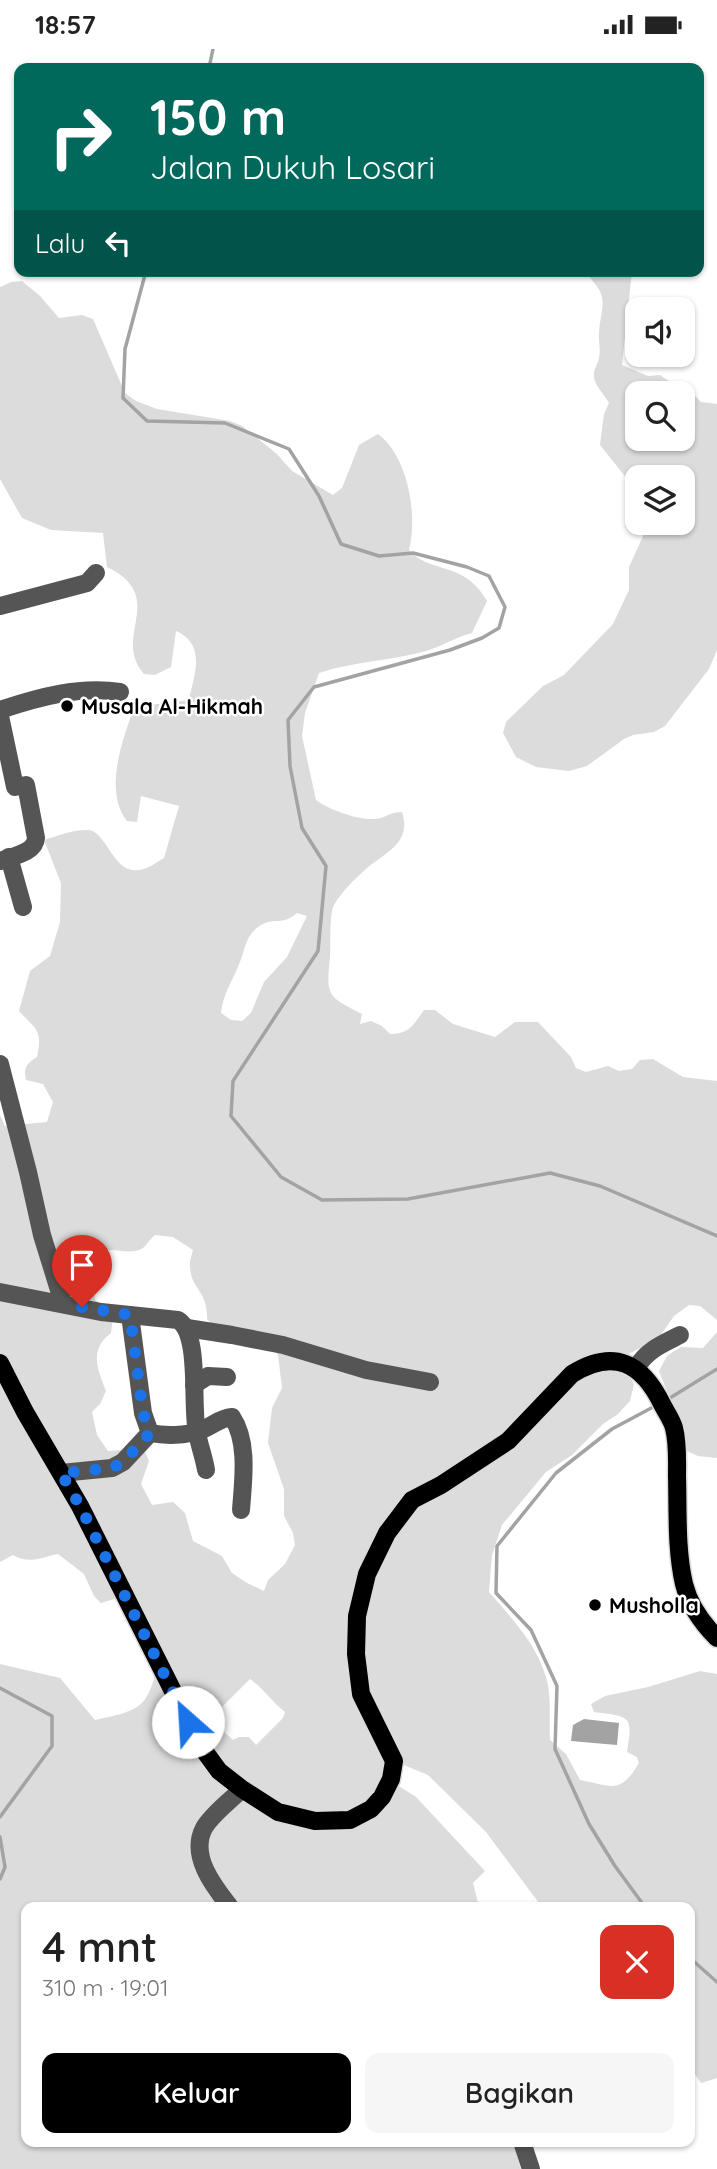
<!DOCTYPE html>
<html lang="id">
<meta charset="utf-8">
<style>
:root{--surface:#fff;--page:#f6f6f6;--text:#222;--muted:#767676;--accent:#000}
body{margin:0;font-family:Quicksand,sans-serif;background:var(--page);color:var(--text);height:100vh;display:flex;flex-direction:column;font-size:26px;white-space:nowrap}
*{box-sizing:border-box;margin:0}
p{font-size:23px;color:var(--muted)}
.icon{flex:none;width:38px;height:38px;fill:none;stroke:currentColor;stroke-width:2;stroke-linecap:round;stroke-linejoin:round}
.map{position:relative;flex:1;overflow:hidden}
.sheet{position:absolute;left:21px;top:1853px;width:674px;height:245px;display:flex;flex-direction:column;background:var(--surface);border-radius:14px;box-shadow:0 2px 5px #0004}
.sheet>*{flex:none}
.banner{position:absolute;left:14px;top:14px;width:690px;height:214px;border-radius:14px;box-shadow:0 2px 5px #0004;background:#00695c;color:#fff;overflow:hidden}
.controls{position:absolute;left:625px;top:248px;display:grid;gap:14px}
.controls a{display:grid;place-items:center;width:70px;height:70px;border-radius:14px;background:var(--surface);box-shadow:0 2px 5px #0004;font-size:35px}
.pin{position:absolute;display:grid;place-items:center;width:60px;height:60px;color:#fff;margin:-72px -30px;border-radius:50% 50% 50% 0;rotate:-45deg;box-shadow:0 0 7px #0007}
.pin .icon{rotate:45deg}
.me{position:absolute;width:77px;margin:-38px;rotate:334deg;stroke-linejoin:round;filter:drop-shadow(0 0 5px #0008)}
.turn{display:flex;align-items:center;gap:24px;height:147px;padding:0 21px;font-size:32px}
.turn .icon{width:91px;height:91px;stroke-width:2.5}
.turn b{display:block;font-size:49px;line-height:60px}
.then{display:flex;align-items:center;height:66px;padding:0 21px;background:#0003;gap:14px;font-size:26px}
.round{display:grid;place-items:center;flex:none;width:74px;height:74px;border-radius:14px;background:var(--page)}
.summary{display:flex;align-items:center;justify-content:space-between;height:119px;padding:0 21px}
h1{font-size:42px;font-weight:600;line-height:52px}
.cta{display:flex;gap:14px;margin-top:auto;padding:14px 21px}
.cta a{flex:1;height:80px;border-radius:14px;background:var(--accent);color:#fff;font-size:28px;font-weight:600;line-height:80px;text-align:center}
.cta a+a{background:var(--page);color:var(--text)}
.status{display:flex;justify-content:space-between;align-items:center;height:49px;padding:0 35px;background:var(--surface);direction:ltr}
.status svg{height:19px;fill:currentColor}
.map>svg:first-child{display:block}
.green{fill:#dcdcdc;fill-rule:evenodd}
.water{fill:#a3a3a3}
.lines{fill:none;stroke-linecap:round;stroke-linejoin:round}
.stream{stroke:#a3a3a3;stroke-width:3.5}
.major-casing{stroke:#dbdbdb;stroke-width:21}
.minor{stroke:#555;stroke-width:18}
.major{stroke:#000;stroke-width:18}
.route{stroke:#1a73e8;stroke-width:12;stroke-dasharray:0 21.6}
.poi-dot{fill:#000;stroke:#fff;stroke-width:2.5}
.labels{text-anchor:middle;dominant-baseline:central;stroke-width:5;stroke-linejoin:round;paint-order:stroke}
.poi-label{font-size:21px;font-weight:bold;fill:#000;stroke:#fff;text-anchor:start}
</style>
<div class="status"><b>18:57</b><svg viewBox="0 0 49 12"><path d="M0 12V9h3v3zM5 12V6h3v6zM10 12V3h3v9zM15 12V0h3v12zM26 1h20v11H26zM47 4h2v5h-2z"/></svg></div>
<div class="map">
<svg width="717" height="2120" viewBox="0 0 717 2120">
<rect width="100%" height="100%" fill="#fff"/>
<g class="green">
<path d="M584 222H632L622 316 648 327 660 326C674 337 690 340 701 353L717 355V601L709 620 665 677 654 683 633 686 624 690 587 717 569 722 536 718 516 708 503 684 506 673 543 637 564 626 613 575 629 541V518L649 474H682V429H637V447L628 431 600 396 604 365 609 354C604 344 593 336 594 325 594 320 598 314 599 309 601 300 598 291 599 282 603 249 609 249 584 222ZM637 345H682V390H637Z"/>
<path d="M22 232 40 247 59 269 82 266 93 270 125 344 136 352 157 360 230 372 242 377 277 405 292 422 333 446 342 439 359 396 378 385C408 407 418 466 409 501 432 526 464 511 487 552L472 584C456 588 442 597 426 602 391 612 354 612 319 624L305 664 302 687 316 751C329 761 364 774 381 769 389 766 393 763 402 763 412 794 386 803 366 820 355 830 342 842 334 856 329 865 331 895 330 908 326 947 327 947 362 965L360 975 371 972 382 977 390 985C410 985 413 976 424 961H435L453 975 495 988 515 973H538L571 1008 576 1019 586 1023 608 1017 619 1022 632 1020 640 1011 653 1010 683 1028 717 1032V1271L700 1257 689 1256 674 1267 658 1290 627 1306 619 1319 628 1325 634 1335 630 1352 618 1365 603 1375 572 1406 546 1423 502 1476 492 1506 489 1543C513 1571 540 1598 548 1636 551 1653 549 1673 550 1691L566 1705 580 1731C612 1737 620 1746 639 1714L637 1708 627 1703C633 1666 631 1668 594 1663L591 1655 605 1647 648 1638 700 1622 717 1625V2029L701 2034 690 2018V1858H542L486 1783 428 1726 399 1714 383 1727 416 1748 485 1822 473 1834 479 1858H26V2093H513L521 2120H0V1615L60 1629 95 1671C147 1660 146 1658 161 1607L131 1545 101 1554 94 1547 84 1525 58 1505C41 1508 30 1516 13 1506L0 1513V1066L5 1077 47 1073 53 1053 43 1035 26 1031C23 1019 27 1014 37 1008 43 980 36 981 19 962L30 922 50 907 60 873 61 834 44 791C57 787 74 780 88 781 108 782 113 830 144 820 151 818 158 812 164 809L179 757 141 747 137 773 127 772C103 741 123 691 134 658L189 651C194 625 207 596 176 582L171 618 155 626 144 625C111 588 169 548 107 518L103 484 51 481 22 469 0 430V238L11 233ZM297 864 307 867 287 908 264 933 251 964 242 972 231 971 221 964C223 946 231 934 238 918 245 902 245 885 261 876 275 868 282 877 297 864ZM155 1186 173 1188 193 1201C192 1206 189 1213 190 1218 191 1240 208 1242 207 1270L217 1280 261 1284 278 1306 282 1339 272 1359 268 1394 284 1440V1467L293 1484 295 1496 285 1515 268 1531 264 1542 247 1534 232 1524 222 1507 193 1492 185 1464 173 1453 152 1456 141 1435 149 1412 144 1400 108 1402 97 1386 92 1363 100 1355 106 1342C97 1319 89 1301 111 1284L114 1260 99 1254 95 1250 94 1219 102 1202C116 1198 130 1207 143 1199 147 1196 150 1190 155 1186ZM250 1630C264 1640 271 1652 285 1663L283 1669 256 1696 249 1688H239L233 1691 210 1670Z"/>
<path d="M717 1283V1409L698 1407 685 1401 673 1358 659 1322 667 1307 676 1301 681 1298 703 1299Z"/>
</g>
<path class="water" d="M584 1670 619 1674 617 1696 571 1692 573 1676Z"/>
<g class="lines">
<g class="stream">
<path d="M209 19 213 0"/>
<path d="M146 222 125 300 123 349 147 372 225 374 289 400 319 447 341 495 379 507 413 504 467 518 489 527 505 558 499 579 482 589 450 601 314 638 288 671 290 717 302 779 326 817 318 902 233 1032 231 1067 281 1128 322 1151 408 1150 550 1124 600 1137 717 1187"/>
<path d="M665 1352 717 1320"/>
<path d="M0 1639 52 1667V1697L0 1768"/>
<path d="M0 1788 5 1818 0 1830"/>
<path d="M645 1858 615 1817 589 1775 555 1700 557 1637 531 1581 496 1544 497 1497 556 1424 612 1380 655 1357"/>
<path d="M690 1909 717 1933"/>
</g>
<g class="major-casing">
<path id="major" d="M0 1314 25 1363 80 1457 200 1696 219 1722 242 1740 278 1763 315 1772 350 1771 371 1760 382 1748 391 1730 394 1712 361 1645 356 1605 357 1567 367 1525 387 1484 412 1451 441 1436 508 1392 572 1325C614 1299 642 1314 662 1355 666 1363 672 1371 674 1379 678 1394 677 1412 677 1427 678 1462 676 1500 684 1535 689 1555 702 1574 717 1589"/>
</g>
<g class="minor">
<path d="M0 557 87 534 96 524"/>
<path d="M0 661C39 648 79 637 120 643"/>
<path d="M0 667 15 738 26 736 36 789C35 804 13 807 0 812"/>
<path d="M9 808 23 858"/>
<path d="M0 1015 28 1123 42 1186 63 1254"/>
<path d="M0 1243 101 1263 178 1271C201 1285 191 1357 197 1383 199 1396 204 1408 206 1421"/>
<path d="M130 1266 143 1364 150 1384C165 1387 186 1387 201 1381 213 1377 219 1369 232 1368 249 1393 243 1433 241 1461"/>
<path d="M187 1279 232 1286 283 1296 366 1321 430 1333"/>
<path d="M636 1319C647 1301 662 1295 680 1286"/>
<path d="M194 1336 208 1327 227 1328"/>
<path d="M61 1424 112 1419 123 1413 150 1384"/>
<path d="M230 1858C215 1839 189 1807 204 1779 212 1765 230 1752 242 1740"/>
<path d="M522 2093 531 2120"/>
</g>
<use href="#major" class="major"/>
</g>
<g class="lines">
<path class="route" d="M82 1258 130 1266 143 1364 150 1384 123 1413 112 1419 61 1424 80 1457 188 1673"/>
</g>
<g class="poi-dot">
<circle cx="67" cy="657" r="7"/>
<circle cx="595" cy="1556" r="7"/>
</g>
<g class="labels">
<g class="poi-label">
<text x="81" y="657">Musala Al-Hikmah</text>
<text x="609" y="1556">Musholla</text>
</g>
</g>
</svg>
<div class="controls">
<a><svg class="icon" aria-label="sound" viewBox="0 0 24 24"><path d="M4 9h4l5-4v14l-5-4H4zM17 9q2 3 0 6"/></svg></a>
<a><svg class="icon" aria-label="search" viewBox="0 0 24 24"><circle cx="10" cy="10" r="6"/><path d="M15 15l6 6"/></svg></a>
<a><svg class="icon" aria-label="layers" viewBox="0 0 24 24"><path d="M12 4l9 5-9 5-9-5zM3 14l9 5 9-5"/></svg></a>
</div>
<div class="pin" style="left:82px;top:1258px;background:#d93025"><svg class="icon" aria-label="arrive" viewBox="0 0 24 24"><path d="M6 21V4h12l-3 4 3 4H6"/></svg></div>
<svg class="me" style="left:188px;top:1673px" viewBox="-20 -20 40 40"><circle r="19" fill="#fff"/><path d="M0-13L10 11 0 6-10 11z" fill="#1a73e8"/></svg>
<div class="banner">
<div class="turn"><svg class="icon" aria-label="right" viewBox="0 0 24 24"><path d="M7 20v-9h11M14 6l5 5-5 5"/></svg><div><b>150 m</b>Jalan Dukuh Losari</div></div>
<div class="then">Lalu<svg class="icon" aria-label="left" viewBox="0 0 24 24"><path d="M17 20v-9H6M10 6l-5 5 5 5"/></svg></div>
</div>
<section class="sheet">
<div class="summary"><div><h1>4 mnt</h1><p>310 m · 19:01</p></div><a class="round" style="background:#d93025;color:#fff"><svg class="icon" aria-label="close" viewBox="0 0 24 24"><path d="M6 6l12 12M18 6L6 18"/></svg></a></div>
<div class="cta"><a>Keluar</a><a>Bagikan</a></div>
</section>
</div>
